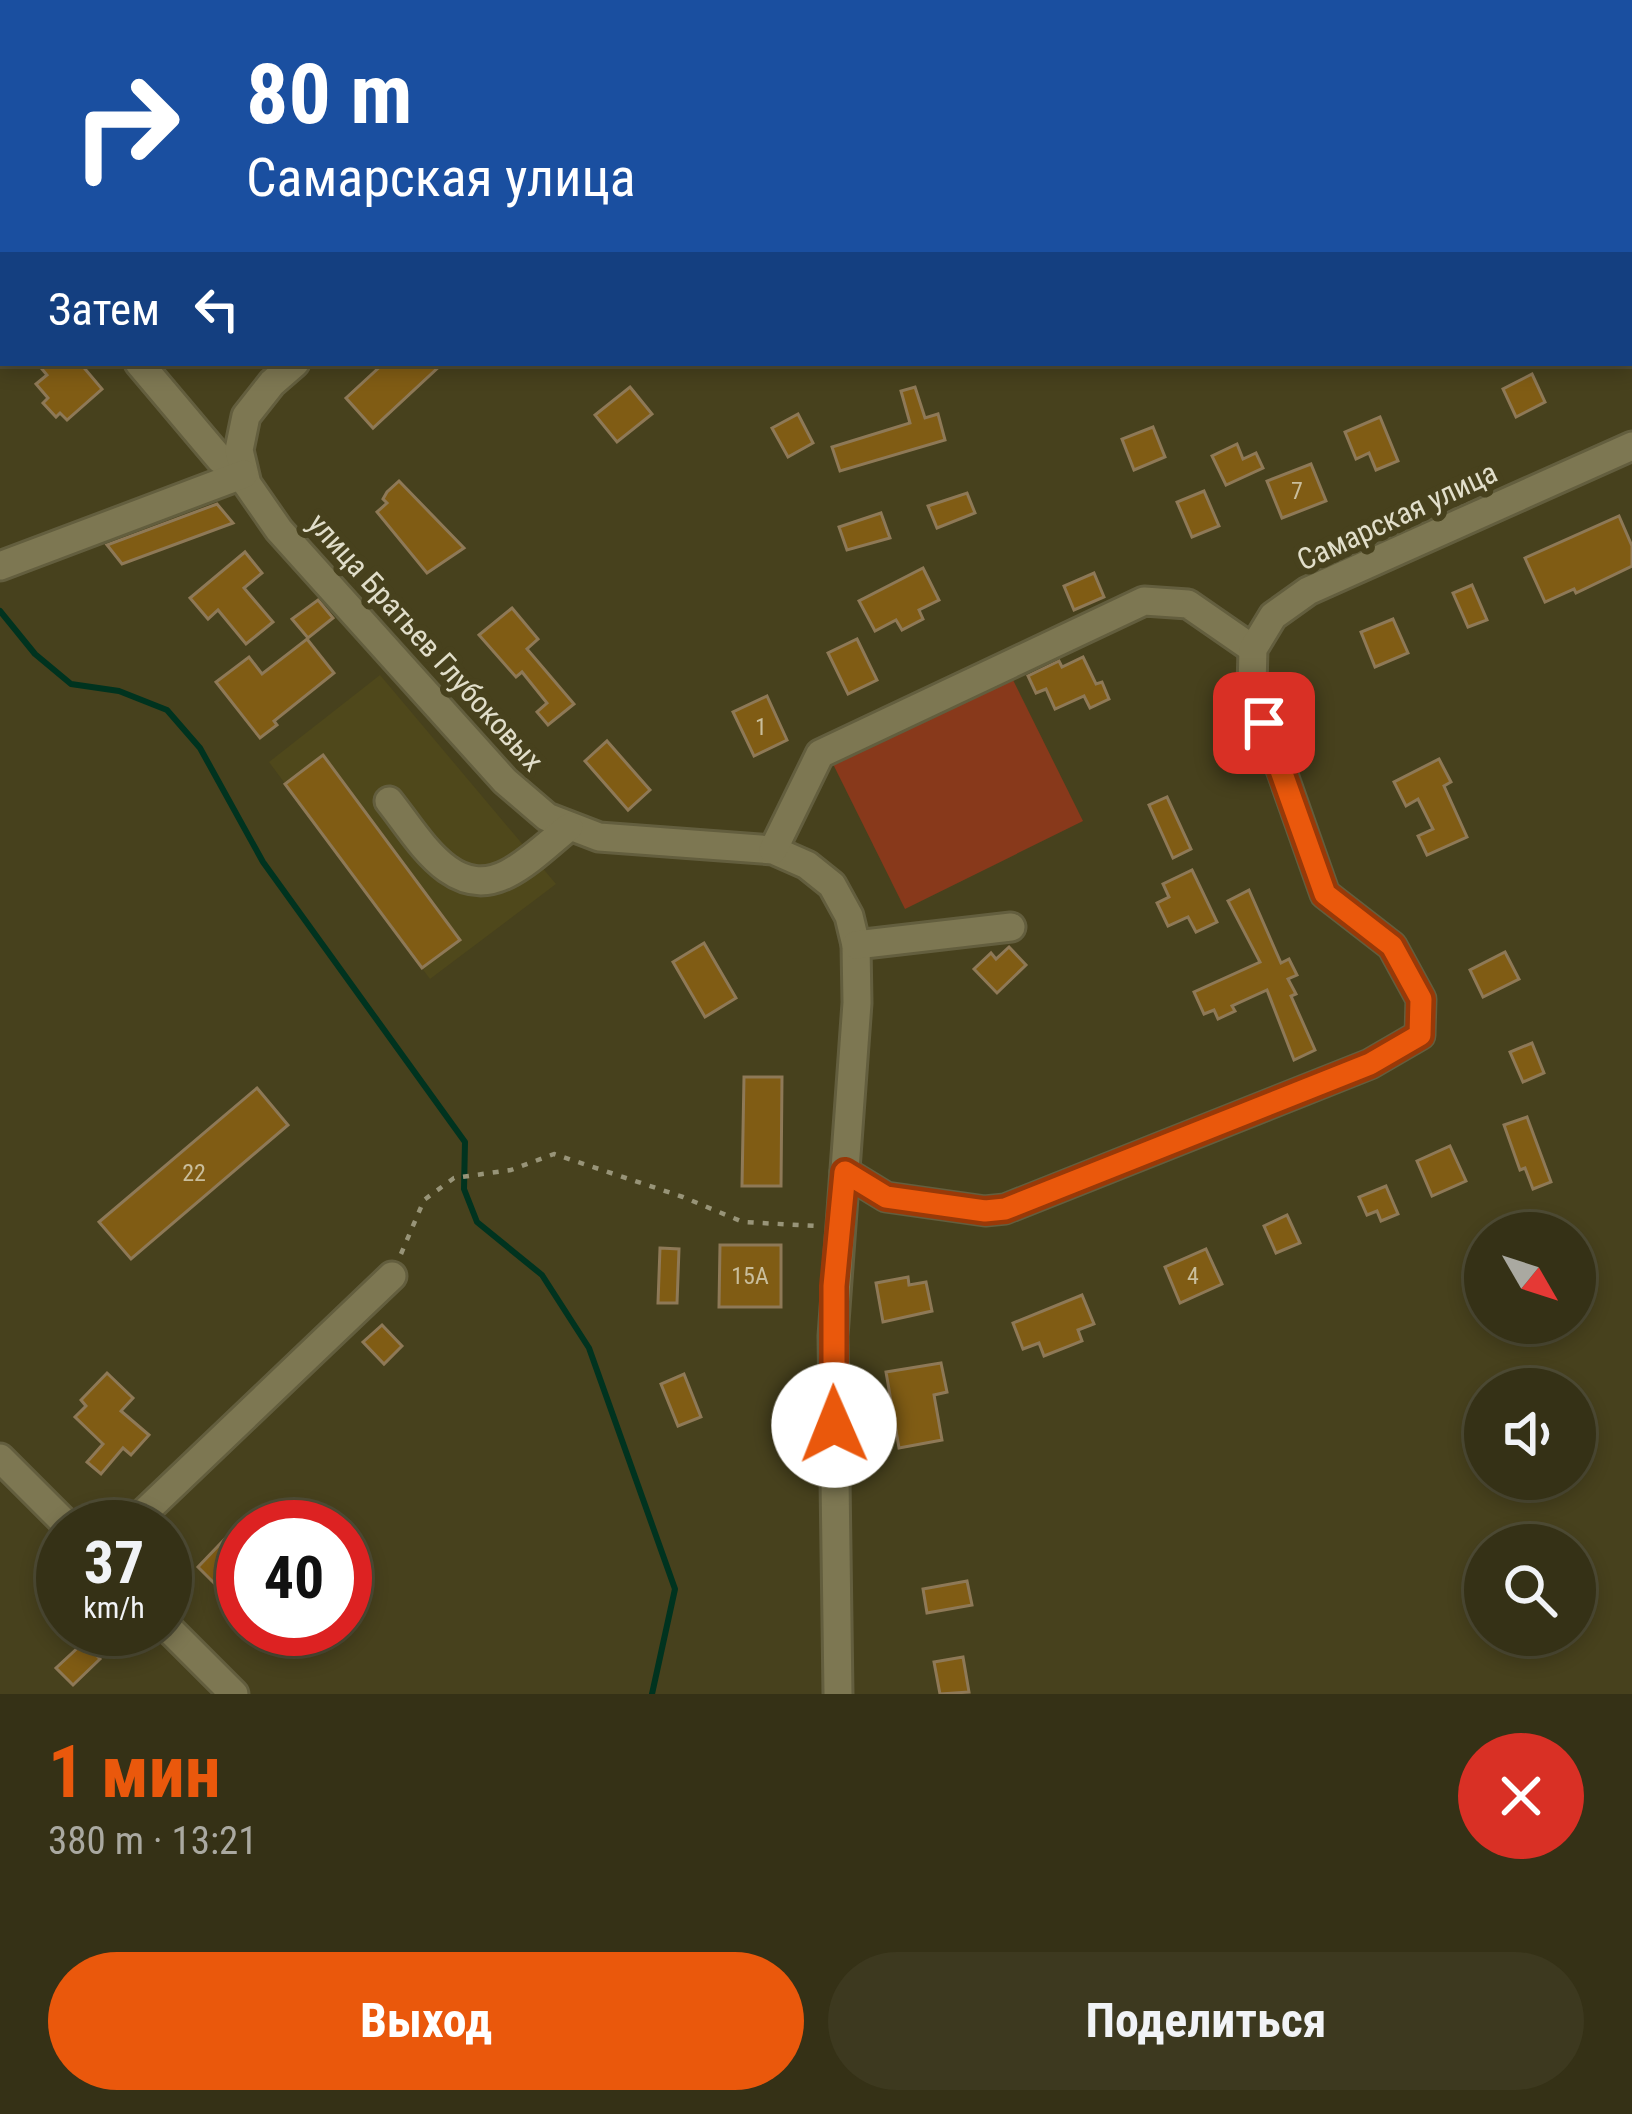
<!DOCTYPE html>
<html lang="ru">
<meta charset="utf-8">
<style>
:root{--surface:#353116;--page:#3d391f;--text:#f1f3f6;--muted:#aaa9a1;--line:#4f4c35;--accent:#ea580c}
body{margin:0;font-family:"Roboto Condensed",sans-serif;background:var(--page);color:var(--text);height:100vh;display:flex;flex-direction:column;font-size:45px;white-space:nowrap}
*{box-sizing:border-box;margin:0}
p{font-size:39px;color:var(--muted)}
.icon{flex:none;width:66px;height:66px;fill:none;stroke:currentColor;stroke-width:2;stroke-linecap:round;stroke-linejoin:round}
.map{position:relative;height:1694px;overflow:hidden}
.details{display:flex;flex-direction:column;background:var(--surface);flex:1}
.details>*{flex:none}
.top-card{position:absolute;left:0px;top:0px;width:1632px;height:366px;box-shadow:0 6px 18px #0003,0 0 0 3px var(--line);background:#1a4fa0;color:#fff;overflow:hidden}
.needle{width:78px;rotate:129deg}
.fabs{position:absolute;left:1464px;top:1212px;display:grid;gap:24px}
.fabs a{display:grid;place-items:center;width:132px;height:132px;border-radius:50%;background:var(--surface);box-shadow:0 6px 18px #0003,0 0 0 3px var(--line);font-size:60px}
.speed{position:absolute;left:36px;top:1500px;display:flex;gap:24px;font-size:60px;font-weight:700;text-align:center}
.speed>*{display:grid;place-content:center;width:156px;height:156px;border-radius:50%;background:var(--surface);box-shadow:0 6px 18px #0003,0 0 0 3px var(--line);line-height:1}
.speed small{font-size:30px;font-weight:400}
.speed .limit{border:18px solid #d22;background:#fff;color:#111}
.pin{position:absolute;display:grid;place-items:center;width:102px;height:102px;color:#fff;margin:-51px;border-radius:24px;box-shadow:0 6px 18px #0006}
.me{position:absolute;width:132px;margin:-66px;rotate:359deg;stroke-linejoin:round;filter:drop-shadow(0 0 9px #0008)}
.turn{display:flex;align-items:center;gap:42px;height:252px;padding:0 48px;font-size:54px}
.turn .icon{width:156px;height:156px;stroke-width:2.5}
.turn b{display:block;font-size:84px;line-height:102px}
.then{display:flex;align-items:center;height:114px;padding:0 48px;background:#0003;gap:24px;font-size:45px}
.round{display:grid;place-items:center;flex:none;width:126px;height:126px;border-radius:63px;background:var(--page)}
.overview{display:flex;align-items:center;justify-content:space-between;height:204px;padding:0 48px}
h1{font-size:72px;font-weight:700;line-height:90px;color:var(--accent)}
.primary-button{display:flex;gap:24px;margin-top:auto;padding:24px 48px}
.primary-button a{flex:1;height:138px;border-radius:72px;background:var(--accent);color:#fff;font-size:48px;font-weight:700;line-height:138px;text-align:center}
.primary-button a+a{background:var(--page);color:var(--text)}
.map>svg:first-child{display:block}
.built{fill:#4f481b}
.green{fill:#88391b}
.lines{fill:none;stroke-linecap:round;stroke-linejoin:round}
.stream{stroke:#00331f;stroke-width:6}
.building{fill:#805c14;stroke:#8e7957;stroke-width:3}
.minor-casing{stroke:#635e3e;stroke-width:33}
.path{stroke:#989478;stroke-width:4.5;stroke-dasharray:6 9;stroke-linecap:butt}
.minor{stroke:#7d7752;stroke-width:27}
.route-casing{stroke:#983908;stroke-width:30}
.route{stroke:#ea580c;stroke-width:21}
.labels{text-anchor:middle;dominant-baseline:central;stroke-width:12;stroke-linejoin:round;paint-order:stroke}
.number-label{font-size:24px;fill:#c9be9c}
.street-label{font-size:30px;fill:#e1deca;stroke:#47411d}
</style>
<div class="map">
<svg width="1632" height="1694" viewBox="0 0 1632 1694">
<rect width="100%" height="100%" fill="#47411d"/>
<path class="built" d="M380 675 556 884 430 979 269 762Z"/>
<path class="green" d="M1010 674 1083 821 905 909 832 762Z"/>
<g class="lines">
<path class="stream" d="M0 611 35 654 71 684 119 691 167 710 200 748 263 862 465 1142 464 1189 477 1222 542 1275 589 1348 675 1589 652 1694"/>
</g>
<g class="building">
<path d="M37 363H80L102 389 67 420 60 413 56 417 43 403 48 398 36 384 47 375Z"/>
<path d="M384 363H443L373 428 346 398Z"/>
<path d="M1532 374 1545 402 1516 417 1503 389Z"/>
<path d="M630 387 652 414 617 442 595 415Z"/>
<path d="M915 387 925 418 938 414 945 440 840 471 832 447 910 423 901 391Z"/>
<path d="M798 414 813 443 788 457 772 428Z"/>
<path d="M1380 417 1398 461 1376 470 1369 453 1356 459 1345 432Z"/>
<path d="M1153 427 1165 457 1134 470 1122 439Z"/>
<path d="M1237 444 1243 459 1256 453 1263 468 1226 485 1212 456Z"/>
<path d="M1311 464 1326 501 1282 518 1267 481Z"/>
<path d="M399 481 464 548 427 573 377 512 387 503 383 499 387 492Z"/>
<path d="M1204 491 1219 526 1192 537 1177 502Z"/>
<path d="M967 493 975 513 937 528 928 506Z"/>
<path d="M217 504 233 523 122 564 107 545Z"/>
<path d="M881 513 890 538 847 550 839 527Z"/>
<path d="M1619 516 1632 546V566L1576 593 1574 589 1545 602 1525 558Z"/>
<path d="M245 552 262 573 244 588 273 622 246 644 218 610 208 619 190 598Z"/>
<path d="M923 568 939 600 919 610 923 619 902 630 896 620 875 631 859 601Z"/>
<path d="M1094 573 1104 597 1074 610 1064 586Z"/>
<path d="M1472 585 1487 620 1468 627 1453 593Z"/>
<path d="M318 600 333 618 308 638 292 619Z"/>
<path d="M512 608 538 639 527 649 574 704 548 725 537 712 547 703 522 672 516 677 479 635Z"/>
<path d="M1393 619 1408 653 1375 667 1361 632Z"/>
<path d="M307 639 334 673 274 721 277 725 260 738 216 682 249 657 262 674Z"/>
<path d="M857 639 877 680 848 694 828 653Z"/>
<path d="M1083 657 1096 684 1102 682 1109 699 1090 708 1084 696 1055 709 1046 689 1036 693 1028 676 1059 661 1062 667Z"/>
<path d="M767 696 787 740 754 756 733 712Z"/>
<path d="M607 741 650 790 628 810 585 761Z"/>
<path d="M323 755 460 940 422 968 285 784Z"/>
<path d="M1439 759 1451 782 1444 786 1467 837 1427 855 1418 836 1433 829 1418 799 1406 806 1394 782Z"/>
<path d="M1167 797 1191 849 1173 858 1149 805Z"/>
<path d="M1192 870 1217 922 1196 932 1188 917 1168 926 1157 903 1169 897 1163 884Z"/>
<path d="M1249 890 1281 963 1289 959 1297 975 1288 979 1296 994 1291 996 1315 1050 1294 1060 1267 990 1232 1006 1235 1011 1218 1019 1214 1010 1204 1014 1194 992 1260 962 1228 901Z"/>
<path d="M704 943 736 998 705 1017 673 962Z"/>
<path d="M1009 947 1026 965 997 993 974 969 991 953 996 959Z"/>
<path d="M1505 952 1519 979 1483 997 1470 970Z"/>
<path d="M1532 1043 1544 1073 1523 1082 1510 1052Z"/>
<path d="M744 1077H782L781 1186H742Z"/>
<path d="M257 1088 288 1125 131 1259 99 1222Z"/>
<path d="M1527 1117 1551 1182 1533 1189 1525 1168 1520 1170 1504 1125Z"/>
<path d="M1450 1146 1466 1181 1432 1196 1417 1161Z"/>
<path d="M1386 1186 1398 1214 1381 1221 1377 1211 1367 1215 1359 1197Z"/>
<path d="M1287 1215 1300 1243 1276 1253 1264 1226Z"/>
<path d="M720 1245H781V1307H719Z"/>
<path d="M660 1248 679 1249 677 1303H658Z"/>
<path d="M1206 1249 1222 1284 1180 1303 1165 1267Z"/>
<path d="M908 1277 909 1285 926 1282 932 1311 883 1322 876 1283Z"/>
<path d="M1082 1295 1094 1324 1078 1330 1082 1341 1044 1356 1039 1343 1023 1349 1013 1323Z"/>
<path d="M382 1325 402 1346 384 1364 363 1342Z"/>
<path d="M941 1363 947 1392 934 1395 942 1440 899 1448 886 1372Z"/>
<path d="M107 1373 133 1398 121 1411 149 1435 131 1455 123 1448 101 1474 87 1462 103 1444 75 1417 86 1406 81 1400Z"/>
<path d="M684 1374 701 1417 678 1426 661 1384Z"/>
<path d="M243 1520V1558L216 1585 198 1567Z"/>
<path d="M967 1581 972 1605 927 1613 923 1589Z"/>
<path d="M84 1642 100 1659 73 1685 56 1668Z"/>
<path d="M963 1657 969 1692 940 1694 934 1662Z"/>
</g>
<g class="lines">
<g class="minor-casing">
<g id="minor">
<path d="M639 0 641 3"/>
<path d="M728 3 732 0"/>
<path d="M955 3V0"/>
<path d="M1579 3 1586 0"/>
<path d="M0 197 3 201"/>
<path d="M139 363 220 459 244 474"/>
<path d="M295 363 272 383 246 416 239 450 247 484 279 530 505 781 547 817 599 837 773 850 807 865 832 885 849 916 856 945 857 1003 833 1336 838 1694"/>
<path d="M0 566 244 474"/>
<path d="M389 801C418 837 452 902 507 874 529 863 550 842 569 827"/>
<path d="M773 850 820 754 1144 601 1188 604 1253 649"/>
<path d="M856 945 1011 927"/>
<path d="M845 1172 886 1197 985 1211 1005 1209 1370 1064 1420 1035 1421 999 1392 946 1325 894 1252 687 1253 649 1273 616 1308 591 1632 446"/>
<path d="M0 1458 69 1527"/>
<path d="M129 1527 392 1276"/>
<path d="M165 1625 234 1694"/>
</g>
</g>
<path class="path" d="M401 1254 424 1200 454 1178 511 1170 554 1154 683 1197 743 1222 817 1226"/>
<use href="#minor" class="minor"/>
</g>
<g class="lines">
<g class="route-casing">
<path id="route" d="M834 1425V1286L845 1172 886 1197 985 1211 1005 1209 1370 1064 1420 1035 1421 999 1392 946 1325 894 1264 723"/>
</g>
<use href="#route" class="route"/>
</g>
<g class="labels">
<g class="number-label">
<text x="1297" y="491">7</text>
<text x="761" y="727">1</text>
<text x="194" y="1173">22</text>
<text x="750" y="1276">15А</text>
<text x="1193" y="1276">4</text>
</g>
<g class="street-label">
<text transform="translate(1397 516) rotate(-25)">Самарская улица</text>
<text transform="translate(426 642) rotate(48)">улица Братьев Глубоковых</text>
</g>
</g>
</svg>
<div class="fabs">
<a><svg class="needle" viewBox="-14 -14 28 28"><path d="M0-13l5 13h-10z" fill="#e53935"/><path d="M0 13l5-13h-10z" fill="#aaa9a1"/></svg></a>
<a><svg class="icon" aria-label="sound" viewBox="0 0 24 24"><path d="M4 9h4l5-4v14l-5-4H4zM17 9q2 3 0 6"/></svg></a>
<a><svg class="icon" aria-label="search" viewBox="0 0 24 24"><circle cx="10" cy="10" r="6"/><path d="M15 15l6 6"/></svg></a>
</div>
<div class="speed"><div>37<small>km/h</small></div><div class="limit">40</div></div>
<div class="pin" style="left:1264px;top:723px;background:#d93025"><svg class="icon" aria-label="arrive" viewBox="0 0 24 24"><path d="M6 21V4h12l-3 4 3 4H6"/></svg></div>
<svg class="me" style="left:834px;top:1425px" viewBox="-20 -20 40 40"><circle r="19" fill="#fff"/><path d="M0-13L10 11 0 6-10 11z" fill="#ea580c"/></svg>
<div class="top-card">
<div class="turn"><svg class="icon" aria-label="right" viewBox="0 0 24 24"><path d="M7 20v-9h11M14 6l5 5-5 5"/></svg><div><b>80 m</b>Самарская улица</div></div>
<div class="then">Затем<svg class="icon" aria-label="left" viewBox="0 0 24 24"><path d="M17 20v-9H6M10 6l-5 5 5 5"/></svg></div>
</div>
</div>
<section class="details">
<div class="overview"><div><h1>1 мин</h1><p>380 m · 13:21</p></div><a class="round" style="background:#d93025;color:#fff"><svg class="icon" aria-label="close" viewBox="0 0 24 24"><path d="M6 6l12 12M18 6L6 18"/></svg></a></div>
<div class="primary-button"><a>Выход</a><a>Поделиться</a></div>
</section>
